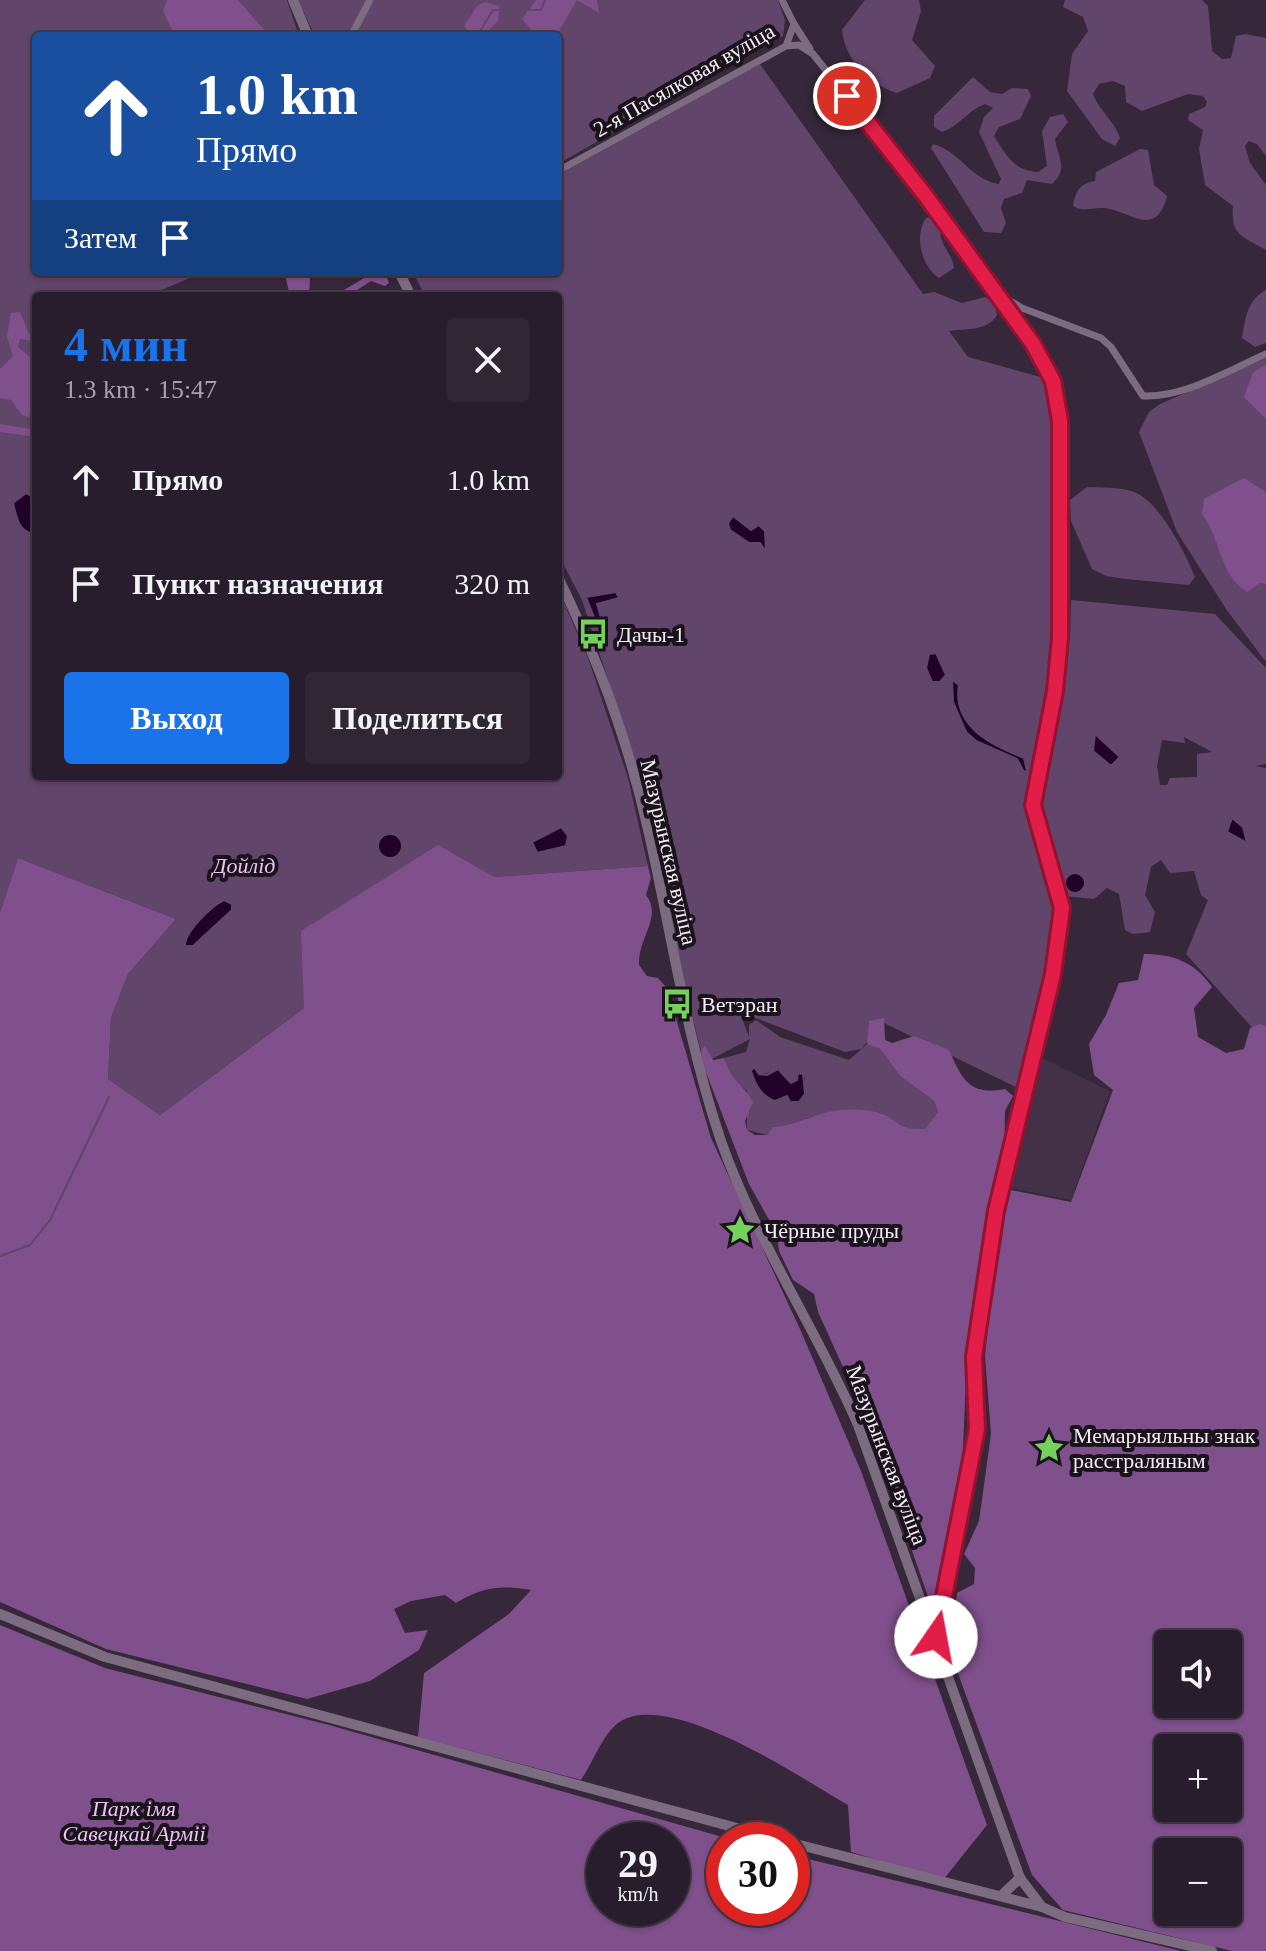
<!DOCTYPE html>
<html lang="ru">
<meta charset="utf-8">
<style>
:root{--surface:#281d2c;--page:#302634;--text:#f1f3f6;--muted:#a5a2a9;--line:#443b48;--accent:#1a73e8}
body{margin:0;font-family:"Times New Roman",serif;background:var(--page);color:var(--text);height:100vh;display:flex;flex-direction:column;font-size:30px;white-space:nowrap}
*{box-sizing:border-box;margin:0}
p{font-size:26px;color:var(--muted)}
.icon{flex:none;width:44px;height:44px;fill:none;stroke:currentColor;stroke-width:2;stroke-linecap:round;stroke-linejoin:round}
.map{position:relative;flex:1;overflow:hidden}
.panel{position:absolute;left:32px;top:292px;width:530px;height:488px;display:flex;flex-direction:column;background:var(--surface);border-radius:8px;box-shadow:0 2px 6px #0004,0 0 0 2px var(--line)}
.panel>*{flex:none}
.hud{position:absolute;left:32px;top:32px;width:530px;height:244px;border-radius:8px;box-shadow:0 2px 6px #0004,0 0 0 2px var(--line);background:#1a4fa0;color:#fff;overflow:hidden}
.fabs{position:absolute;left:1154px;top:1630px;display:grid;gap:16px}
.fabs a{display:grid;place-items:center;width:88px;height:88px;border-radius:8px;background:var(--surface);box-shadow:0 2px 6px #0004,0 0 0 2px var(--line);font-size:40px}
.speed{position:absolute;left:586px;top:1822px;display:flex;gap:16px;font-size:40px;font-weight:700;text-align:center}
.speed>*{display:grid;place-content:center;width:104px;height:104px;border-radius:50%;background:var(--surface);box-shadow:0 2px 6px #0004,0 0 0 2px var(--line);line-height:1}
.speed small{font-size:20px;font-weight:400}
.speed .limit{border:12px solid #d22;background:#fff;color:#111}
.pin{position:absolute;display:grid;place-items:center;width:68px;height:68px;color:#fff;margin:-34px;border:4px solid #fff;border-radius:50%;box-shadow:0 2px 8px #0007}
.me{position:absolute;width:88px;margin:-44px;rotate:12deg;stroke-linejoin:round;filter:drop-shadow(0 0 6px #0008)}
.turn{display:flex;align-items:center;gap:28px;height:168px;padding:0 32px;font-size:36px}
.turn .icon{width:104px;height:104px;stroke-width:2.5}
.turn b{display:block;font-size:56px;line-height:68px}
.then{display:flex;align-items:center;height:76px;padding:0 32px;background:#0003;gap:16px;font-size:30px}
.round{display:grid;place-items:center;flex:none;width:84px;height:84px;border-radius:8px;background:var(--page)}
.head{display:flex;align-items:center;justify-content:space-between;height:136px;padding:0 32px}
h1{font-size:48px;font-weight:600;line-height:60px;color:var(--accent)}
.button{display:flex;gap:16px;margin-top:auto;padding:16px 32px}
.button a{flex:1;height:92px;border-radius:8px;background:var(--accent);color:#fff;font-size:32px;font-weight:600;line-height:92px;text-align:center}
.button a+a{background:var(--page);color:var(--text)}
ul{padding:0;list-style:none}
li{display:flex;align-items:center;gap:24px;height:104px;padding:0 32px}
li div{flex:1}
li b{display:block;font-size:30px}
li em{font-style:normal}
.map>svg:first-child{display:block}
.built{fill:#443148}
.green{fill:#62456a;fill-rule:evenodd}
.forest{fill:#80508c;fill-rule:evenodd}
.water{fill:#210029;stroke:#604667;stroke-width:2}
.lines{fill:none;stroke-linecap:round;stroke-linejoin:round}
.stream{stroke:#604667;stroke-width:2}
.street{stroke:#7d6c81;stroke-width:7}
.secondary{stroke:#7d6c81;stroke-width:10}
.route-casing{stroke:#92132f;stroke-width:20}
.route{stroke:#e11d48;stroke-width:14}
.labels{text-anchor:middle;dominant-baseline:central;stroke-width:8;stroke-linejoin:round;paint-order:stroke}
.street-label{font-size:22px;fill:#f4ebf7;stroke:#1a131b}
.poi-label{font-size:22px;fill:#f4ebf7;stroke:#1a131b;text-anchor:start}
.park-label{font-size:22px;font-style:italic;fill:#ebc2f5;stroke:#1a131b}
</style>
<div class="map">
<svg width="1266" height="1951" viewBox="0 0 1266 1951">
<rect width="100%" height="100%" fill="#36273a"/>
<path class="built" d="M1040 1057 1110 1091 1071 1200 1011 1188Z"/>
<g class="green">
<path d="M0 0H287L299 36H36V272H204L147 296H36V776H558V589L588 658 628 778 648 866 494 877 304 1008 160 1115 108 1079 111 1018 128 974 176 919 18 858 0 912Z"/>
<path d="M298 0H778L785 20 783 36 558 164V36H315Z"/>
<path d="M865 0H919L921 11 912 40 935 66 930 78 897 93C869 84 845 60 842 30Z"/>
<path d="M1065 0H1202L1208 6 1212 51 1222 59 1231 58 1236 36 1245 34 1266 38V156L1257 144 1249 141 1245 146 1250 163 1266 185V250C1244 237 1230 236 1233 206L1205 185 1199 149 1203 130 1188 120 1189 114 1205 107 1207 102 1203 96 1188 94 1142 111 1126 102 1125 86 1113 81 1099 84 1093 94C1100 112 1114 120 1120 138L1115 146 1102 139 1067 91 1072 54 1088 31 1083 17 1063 7Z"/>
<path d="M760 64 923 294 934 292 962 303 985 297 995 304 997 315C987 332 966 328 949 331L968 357 1044 378 1052 420 1058 552 1057 639 1053 691 1031 804 1039 847 1061 908 1051 975 1022 1090 884 1023 861 1049 845 1052 753 1017 743 1021 749 1037V1025L756 1020 780 1037 849 1060 867 1044 880 1049 900 1076 934 1101 938 1112 925 1130 901 1128 880 1113 808 1118 791 1127 773 1128 767 1135 747 1130V1091L731 1079 724 1058 746 1052 750 1039 704 1063 683 979 650 809 582 600 558 554V296H425L413 272H558V175ZM755 1067 760 1074 772 1072 791 1083 805 1077V1094L798 1099 755 1085Z"/>
<path d="M973 77 990 92 1002 94 1012 88 1028 89 1031 96 1020 119 999 127 994 136C1006 155 1014 171 1038 172L1047 166 1042 131 1050 117 1063 114 1068 122 1055 139C1058 158 1069 169 1052 184L1027 180 1022 193 1004 199 1001 208 1006 223 1001 233 984 232 931 148 933 144C961 152 971 180 999 184L1001 179 979 132 984 117 993 108 985 104C968 110 960 126 942 132L934 127V116Z"/>
<path d="M1140 149 1148 150 1154 185 1167 196C1156 240 1129 210 1104 208 1090 207 1086 213 1073 206 1076 191 1079 184 1095 181L1096 172Z"/>
<path d="M935 217C943 226 938 233 943 243 947 253 953 257 954 268L939 278C921 266 914 235 926 218Z"/>
<path d="M1266 290V343L1255 347 1242 338C1245 319 1247 300 1266 290Z"/>
<path d="M1266 358V662L1226 609 1177 532 1139 432 1149 412 1160 404Z"/>
<path d="M1087 487C1104 488 1129 486 1143 497 1165 513 1185 553 1195 577L1189 585 1126 579 1106 576 1092 569 1071 521 1070 500Z"/>
<path d="M1071 600 1215 614 1266 668V764L1255 766 1266 768V1043L1186 954 1208 900 1201 895 1194 871 1170 873 1161 860 1151 867 1145 895 1155 912 1150 932 1133 934 1125 930 1119 894 1107 888 1094 899 1065 896 1038 796 1061 688 1064 644 1070 640ZM1184 737 1212 752 1197 754V777L1170 778 1167 785H1160L1157 766 1162 740 1185 743Z"/>
</g>
<g class="forest">
<path d="M167 0H238L265 31V36H175L163 11Z"/>
<path d="M536 0H597L599 13 577 0 556 36H525L531 29 522 19Z"/>
<path d="M485 2 499 6 498 21 483 36H472L464 26 477 6Z"/>
<path d="M281 272H306L310 278 309 295 290 296 285 275Z"/>
<path d="M374 272 386 276 389 283 385 286 371 281 348 296H334Z"/>
<path d="M20 312 32 341 20 339 18 347 36 362V386L29 417 22 415 11 400 0 398V369L13 356 7 337 11 313Z"/>
<path d="M1266 364V419L1244 397 1253 373Z"/>
<path d="M0 424 36 430V437L0 432Z"/>
<path d="M1244 478 1266 492V584L1260 583 1247 592C1218 573 1222 540 1202 514L1204 499Z"/>
<path d="M438 845 494 877 648 866 651 878 646 895C663 917 638 937 639 965L647 976 658 978 667 988 711 1138 800 1329 861 1471 987 1825 943 1880 851 1852 848 1805C802 1779 668 1687 618 1723 603 1734 592 1764 581 1780L418 1737 424 1673 509 1614 531 1590C500 1585 483 1587 456 1603L445 1595 411 1601 394 1609 405 1633 428 1630 419 1650 370 1681 307 1699 106 1649 0 1602V912L18 858 176 919 128 974 111 1018 108 1079 160 1115 304 1008 301 931Z"/>
<path d="M1144 954C1173 954 1195 962 1212 987L1194 1008 1198 1037 1226 1053 1244 1049 1250 1028 1260 1024 1266 1026V1951H1232L1063 1910 1032 1875 949 1649 957 1593 974 1584 975 1568 964 1554 979 1521 991 1434 985 1356 999 1212 1012 1154 1018 1161 1011 1190 1071 1202 1113 1090 1094 1075 1089 1044 1106 1015 1119 983 1138 980ZM1168 1644H1228V1704H1168ZM1168 1748H1228V1808H1168ZM1168 1852H1228V1912H1168Z"/>
<path d="M884 1018 885 1040 892 1043 914 1036 949 1050C962 1079 969 1096 1005 1089L1013 1096 1005 1111 1004 1166 992 1211 967 1354 962 1473 954 1536 932 1608 864 1413 818 1312 814 1294 793 1280 779 1251 777 1234 749 1184 702 1062 701 1050 705 1046 713 1060 724 1058C733 1084 742 1082 753 1102L745 1121 747 1130 755 1135H767L773 1127C797 1126 816 1112 841 1110 851 1109 869 1109 879 1113 900 1120 895 1130 925 1129L938 1112 934 1101 900 1076 880 1049 867 1044 869 1021Z"/>
<path d="M0 1625 105 1668 329 1725 733 1840H724V1908H792V1855L1181 1951H0ZM604 1840H672V1908H604Z"/>
</g>
<g class="water">
<path d="M26 493 36 499V534C18 533 17 518 13 503Z"/>
<path d="M733 516 751 530 759 525 765 531 766 552 760 543H749L730 530 728 523Z"/>
<path d="M616 592 619 598 597 604 606 635 602 637 586 597Z"/>
<path d="M936 653 946 675 940 682H932L926 668 929 654Z"/>
<path d="M952 680 959 685C952 727 992 745 1024 758L1027 771 1024 772 1017 759 976 741 966 732 953 702Z"/>
<path d="M1095 734 1120 757 1111 766 1093 751Z"/>
<path d="M1232 818 1243 827 1247 843 1227 832Z"/>
<path d="M561 827 568 836 566 846 537 853 532 842Z"/>
<circle cx="390" cy="846" r="12"/>
<circle cx="1075" cy="883" r="10"/>
<path d="M224 900 232 904V910L193 946H185C184 933 211 906 224 900Z"/>
<path d="M754 1067 759 1074 767 1075 778 1069 791 1083 797 1080 798 1073 803 1074 805 1094 799 1102H790L787 1096 775 1101C761 1096 755 1084 751 1071Z"/>
</g>
<g class="lines">
<g class="stream">
<path d="M477 36 493 10H541L545 0"/>
<path d="M0 1256 30 1245 50 1220 109 1097"/>
</g>
<g class="street">
<path d="M794 24 810 49"/>
<path d="M351 36 370 0"/>
<path d="M786 46 799 45 813 54 925 195 999 294 1022 308 1101 338 1111 347 1143 396C1184 398 1229 370 1266 354"/>
<path d="M558 171 786 46 794 24 782 0"/>
<path d="M936 1637 977 1429 974 1357 996 1211 1053 974 1062 908 1033 805 1055 691 1060 638V421L1053 381 1033 344 999 294"/>
</g>
<g class="secondary">
<path d="M293 0 308 36"/>
<path d="M399 272 411 296"/>
<path d="M558 577C597 657 630 747 649 834 672 937 687 1040 721 1141 756 1241 816 1328 858 1425L1020 1878 1042 1907 1065 1917 1212 1951"/>
<path d="M0 1614 105 1657 781 1840"/>
<path d="M792 1843 1042 1907"/>
<path d="M1001 1896 1020 1878"/>
</g>
</g>
<g class="lines">
<g class="route-casing">
<path id="route" d="M847 96 925 195 1033 344 1053 381 1060 421V638L1055 691 1033 805 1062 908 1053 974 996 1211 974 1357 977 1429 936 1637"/>
</g>
<use href="#route" class="route"/>
</g>
<defs>
<g id="bus-bare" transform="scale(2.4)"><path d="M-5-6H5V4H4V6H2V4H-2V6H-4V4H-5ZM-3.5-4V0h7V-4ZM-3.5 1.2v1.5H-2V1.2ZM2 1.2v1.5H3.5V1.2Z" fill="#74d25c" stroke="#1a131b" stroke-width="2.5" paint-order="stroke"/></g>
<g id="sight-bare" transform="scale(2.4)"><path d="M0-6L1.8-2.2L6-1.7L2.9 1.2L3.7 5.4L0 3.3L-3.7 5.4L-2.9 1.2L-6-1.7L-1.8-2.2Z" fill="#74d25c" stroke="#1a131b" stroke-width="2.5" paint-order="stroke"/></g>
</defs>
<g fill-rule="evenodd">
<use href="#bus-bare" x="593" y="634"/>
<use href="#bus-bare" x="677" y="1004"/>
<use href="#sight-bare" x="740" y="1230"/>
<use href="#sight-bare" x="1049" y="1448"/>
</g>
<g class="labels">
<g class="street-label">
<text transform="translate(684 80) rotate(-30)">2-я Пасялковая вуліца</text>
<text transform="translate(669 852) rotate(77)">Мазурынская вуліца</text>
<text transform="translate(887 1455) rotate(69)">Мазурынская вуліца</text>
</g>
<g class="poi-label">
<text x="617" y="634">Дачы-1</text>
<text x="701" y="1004">Ветэран</text>
<text x="764" y="1230">Чёрные пруды</text>
<text x="1073" y="1435">Мемарыяльны знак<tspan x="1073" dy="25">расстраляным</tspan></text>
</g>
<g class="park-label">
<text x="244" y="865">Дойлід</text>
<text x="134" y="1808">Парк імя<tspan x="134" dy="25">Савецкай Арміі</tspan></text>
</g>
</g>
</svg>
<div class="fabs">
<a><svg class="icon" aria-label="sound" viewBox="0 0 24 24"><path d="M4 9h4l5-4v14l-5-4H4zM17 9q2 3 0 6"/></svg></a>
<a>+</a>
<a>−</a>
</div>
<div class="speed"><div>29<small>km/h</small></div><div class="limit">30</div></div>
<div class="pin" style="left:847px;top:96px;background:#d93025"><svg class="icon" aria-label="arrive" viewBox="0 0 24 24"><path d="M6 21V4h12l-3 4 3 4H6"/></svg></div>
<svg class="me" style="left:936px;top:1637px" viewBox="-20 -20 40 40"><circle r="19" fill="#fff"/><path d="M0-13L10 11 0 6-10 11z" fill="#e11d48"/></svg>
<div class="hud">
<div class="turn"><svg class="icon" aria-label="ahead" viewBox="0 0 24 24"><path d="M12 20V5M6 11l6-6 6 6"/></svg><div><b>1.0 km</b>Прямо</div></div>
<div class="then">Затем<svg class="icon" aria-label="arrive" viewBox="0 0 24 24"><path d="M6 21V4h12l-3 4 3 4H6"/></svg></div>
</div>
<section class="panel">
<div class="head"><div><h1>4 мин</h1><p>1.3 km · 15:47</p></div><a class="round"><svg class="icon" aria-label="close" viewBox="0 0 24 24"><path d="M6 6l12 12M18 6L6 18"/></svg></a></div>
<ul>
<li><svg class="icon" aria-label="ahead" viewBox="0 0 24 24"><path d="M12 20V5M6 11l6-6 6 6"/></svg><div><b>Прямо</b></div><em>1.0 km</em></li>
<li><svg class="icon" aria-label="arrive" viewBox="0 0 24 24"><path d="M6 21V4h12l-3 4 3 4H6"/></svg><div><b>Пункт назначения</b></div><em>320 m</em></li>
</ul>
<div class="button"><a>Выход</a><a>Поделиться</a></div>
</section>
</div>
